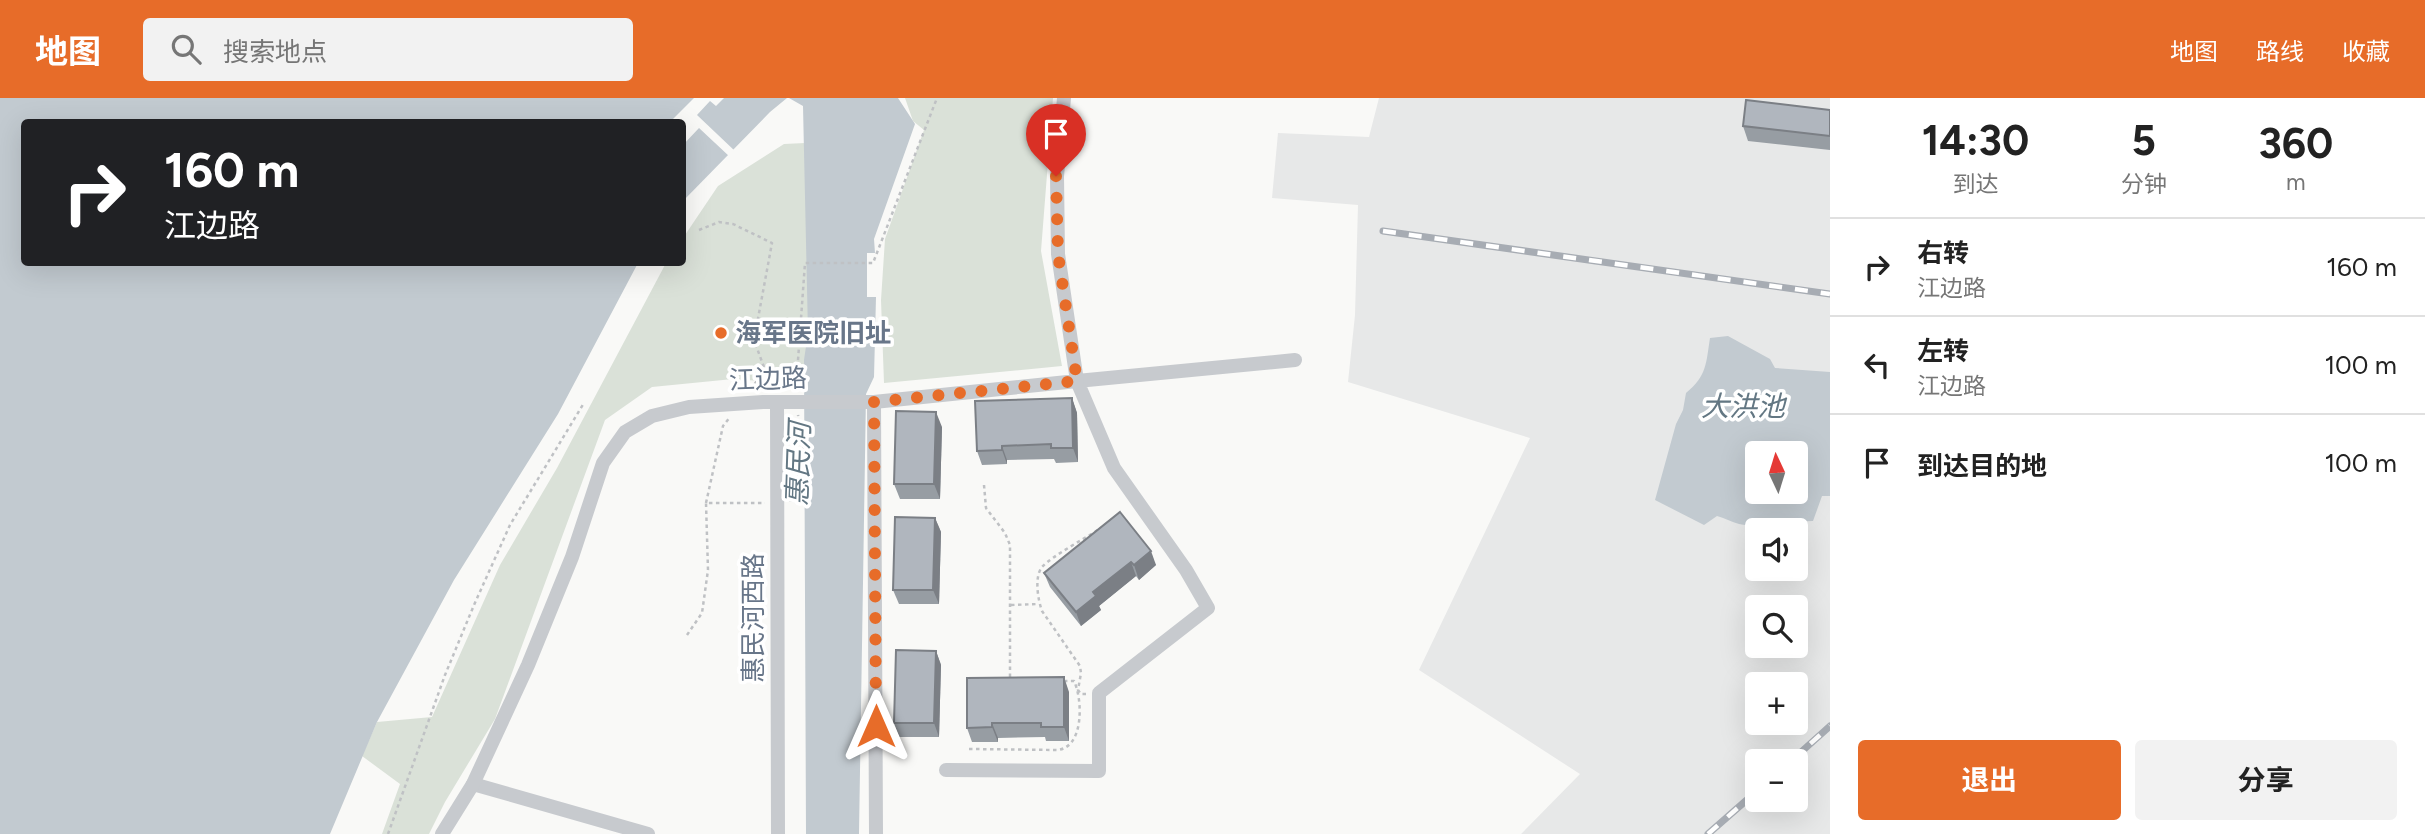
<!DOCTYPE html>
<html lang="zh">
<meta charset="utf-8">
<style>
:root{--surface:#fff;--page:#f2f2f2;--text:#222;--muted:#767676;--line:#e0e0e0;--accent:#e76c29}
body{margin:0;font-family:Figtree,"Noto Sans SC",sans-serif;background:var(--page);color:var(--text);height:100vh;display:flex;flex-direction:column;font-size:26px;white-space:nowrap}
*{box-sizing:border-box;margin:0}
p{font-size:23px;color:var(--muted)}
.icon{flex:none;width:38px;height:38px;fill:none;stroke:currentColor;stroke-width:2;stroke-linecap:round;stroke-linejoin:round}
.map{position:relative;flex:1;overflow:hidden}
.sheet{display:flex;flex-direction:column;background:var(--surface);width:595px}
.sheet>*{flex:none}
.banner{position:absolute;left:21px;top:21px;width:665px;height:147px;border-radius:7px;box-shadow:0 7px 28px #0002;background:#202124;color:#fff;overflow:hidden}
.needle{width:46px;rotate:356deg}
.tools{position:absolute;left:1745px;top:343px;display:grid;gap:14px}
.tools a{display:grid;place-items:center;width:63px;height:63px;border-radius:7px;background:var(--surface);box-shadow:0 7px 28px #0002;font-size:35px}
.pin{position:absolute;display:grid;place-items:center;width:60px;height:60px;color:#fff;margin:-72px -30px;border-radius:50% 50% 50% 0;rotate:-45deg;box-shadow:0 0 7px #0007}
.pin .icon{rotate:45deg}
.me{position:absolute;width:77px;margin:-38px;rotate:0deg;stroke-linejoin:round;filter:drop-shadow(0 0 5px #0008)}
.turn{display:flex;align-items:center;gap:24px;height:147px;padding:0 28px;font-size:32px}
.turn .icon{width:91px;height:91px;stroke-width:2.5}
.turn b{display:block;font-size:49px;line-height:60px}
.eta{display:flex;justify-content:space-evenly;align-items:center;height:119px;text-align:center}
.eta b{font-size:42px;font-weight:700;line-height:49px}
.button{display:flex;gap:14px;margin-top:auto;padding:14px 28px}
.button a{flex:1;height:80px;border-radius:7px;background:var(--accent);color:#fff;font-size:28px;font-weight:700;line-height:80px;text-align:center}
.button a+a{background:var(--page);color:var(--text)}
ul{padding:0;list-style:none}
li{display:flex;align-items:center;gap:21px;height:98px;padding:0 28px;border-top:2px solid var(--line)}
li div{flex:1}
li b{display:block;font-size:26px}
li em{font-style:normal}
header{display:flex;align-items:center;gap:42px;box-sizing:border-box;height:98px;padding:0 35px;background:var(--accent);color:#fff}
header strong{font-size:33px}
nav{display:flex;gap:38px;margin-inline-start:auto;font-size:24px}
.search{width:490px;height:63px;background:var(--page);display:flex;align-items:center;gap:18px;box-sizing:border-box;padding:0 24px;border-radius:7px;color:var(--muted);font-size:26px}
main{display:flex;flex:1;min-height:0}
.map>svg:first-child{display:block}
.built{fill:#e7e8e8;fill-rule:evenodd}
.green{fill:#dae1d8}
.water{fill:#c2cad0;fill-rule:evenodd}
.pier{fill:#f9f9f7}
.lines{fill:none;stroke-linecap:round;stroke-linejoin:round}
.path{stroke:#bfc1c4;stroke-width:2.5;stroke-dasharray:3.5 3.5;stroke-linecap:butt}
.minor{stroke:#c7cace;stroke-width:14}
.rail-casing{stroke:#a7acb3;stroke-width:7}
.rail{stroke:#fff;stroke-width:4.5;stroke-dasharray:13;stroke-linecap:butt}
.wall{fill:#979da3}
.shaded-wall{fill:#7b7f85}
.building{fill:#b0b6be;stroke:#7b7f85;stroke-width:2}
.route{stroke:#e76c29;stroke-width:12;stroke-dasharray:0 21.6}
.poi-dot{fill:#e76c29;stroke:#fff;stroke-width:2.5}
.labels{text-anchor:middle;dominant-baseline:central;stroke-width:7;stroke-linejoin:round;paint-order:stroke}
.poi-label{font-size:26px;font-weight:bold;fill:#687689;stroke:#fff;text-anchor:start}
.street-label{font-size:26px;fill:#687689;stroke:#fff}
.water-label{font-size:28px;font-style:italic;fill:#637783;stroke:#fff}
</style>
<header>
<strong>地图</strong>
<div class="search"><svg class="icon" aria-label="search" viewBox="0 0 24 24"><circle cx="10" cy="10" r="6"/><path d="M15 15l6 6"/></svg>搜索地点</div>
<nav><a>地图</a><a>路线</a><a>收藏</a></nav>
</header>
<main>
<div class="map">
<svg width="1830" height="736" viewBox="0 0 1830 736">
<rect width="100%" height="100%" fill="#f9f9f7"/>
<path class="built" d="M1379 0H1830V736H1521L1580 676 1419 572 1530 340 1348 284 1355 217 1358 107 1272 100 1278 35 1369 39ZM1757 355H1796V394H1757ZM1757 432H1796V471H1757ZM1757 509H1796V548H1757ZM1757 586H1796V625H1757ZM1757 663H1796V702H1757Z"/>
<g class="green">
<path d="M905 0H1053L1041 153 1062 268 884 285 881 202 885 141 924 32 913 23Z"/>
<path d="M805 45 812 287 733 281 652 289 605 322 495 621 445 704 429 736H382L400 686 362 658 377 624 432 619 500 467 557 370 666 165 682 164 683 140 718 88 784 46Z"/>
</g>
<g class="water">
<path d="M0 0H787L770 14 683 103 682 24H24V164L638 165 558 316 454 482 377 624 330 736H0Z"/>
<path d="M789 0H898L915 26 874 141 875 155H867V199H876L874 279 866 296 859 736H806L804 262 808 235 803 8Z"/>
<path d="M1728 238 1770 261 1775 270 1830 274V398H1822L1813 423C1789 423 1763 431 1739 426 1732 424 1724 420 1717 418L1704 427 1655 402 1676 326 1683 312 1686 295C1707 278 1706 265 1710 240ZM1757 355H1796V394H1757Z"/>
</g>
<path class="pier" d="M694 0H724L716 8 710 3 697 17 736 54 730 59 699 30 683 47 682 24H670Z"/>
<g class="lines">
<g class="path">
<path d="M699 132 719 124 733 126 772 145 754 242 765 272 751 291"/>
<path d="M796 290 805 165H873L937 0"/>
<path d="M984 387 986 410 1005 435 1010 447V582"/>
<path d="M789 402H794L797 382 805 359 798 317"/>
<path d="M706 405 723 328 730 319"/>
<path d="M1011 507 1039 506"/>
<path d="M687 537 702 515 708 472 706 405H765"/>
<path d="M1086 596H1081L1078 592 1081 575 1080 568 1042 513C1038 502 1034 479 1042 469 1052 458 1084 441 1098 432"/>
<path d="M969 651 1057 652C1084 650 1083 602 1074 583H1065"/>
<path d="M388 736 445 577 474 507 510 427 584 305"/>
</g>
<g class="minor">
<path d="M777 304 778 736"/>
<path d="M874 304 876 736"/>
<path d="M946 672 1099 673V595L1208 510 1186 472 1114 370 1077 283 1295 262"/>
<path d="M473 686 648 736"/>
<path d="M442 736 473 686 528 567 572 459 603 365 625 334 652 318 689 309 763 304H874L1077 283 1058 156 1057 78 1064 0"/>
</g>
<g class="rail-casing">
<g id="rail">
<path d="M1383 133 1830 196"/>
<path d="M1791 663 1830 628"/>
<path d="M1708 736 1757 693"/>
</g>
</g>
<use href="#rail" class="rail"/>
</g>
<g class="wall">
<path d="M1830 12V52L1748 43 1743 28Z"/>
<path d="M1072 300 1077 315 1078 364 1056 365 1054 361 1007 362V366L982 367 977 353Z"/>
<path d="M942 329 940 401H900L894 386Z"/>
<path d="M1120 414 1156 467 1139 482 1136 478 1099 508 1101 512 1081 528 1050 489 1044 475Z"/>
<path d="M935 420 941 434 939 506H899L893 492Z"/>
<path d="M936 553 941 567 939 639H899L894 625Z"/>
<path d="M1069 594V643H1046L1045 639 998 640V644H972L967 630Z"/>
</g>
<g class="shaded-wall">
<path d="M1072 300 1077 315 1078 364 1073 350Z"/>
<path d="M936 314 942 329 940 401 934 386Z"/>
<path d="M1002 348 1007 362V366L1002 352Z"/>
<path d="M935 420 941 434 939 506 933 492Z"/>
<path d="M1151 453 1156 467 1139 482 1134 467Z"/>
<path d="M1131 464 1136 478 1099 508 1101 512 1081 528 1076 514 1093 494Z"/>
<path d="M936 553 941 567 939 639 934 625Z"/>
<path d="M1064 579 1069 594V643L1064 629Z"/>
<path d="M992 625 998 640V644L992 629Z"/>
</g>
<g class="building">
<path d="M1746 2 1830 12V38L1743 28Z"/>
<path d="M1072 300 1073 350H1051V346L1002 348V352L977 353 975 303Z"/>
<path d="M896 313 936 314 934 386H894Z"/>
<path d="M1120 414 1151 453 1134 467 1131 464 1093 494 1096 498 1076 514 1044 475Z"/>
<path d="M895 419 935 420 933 492H893Z"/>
<path d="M896 552 936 553 934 625H894Z"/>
<path d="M1064 579V629H1041V625H992V629L967 630V580Z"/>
</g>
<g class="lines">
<path class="route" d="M876 628 874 304 1077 283 1058 156 1056 78"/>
</g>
<circle class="poi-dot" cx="721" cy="235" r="7"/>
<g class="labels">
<g class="poi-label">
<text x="735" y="235">海军医院旧址</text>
</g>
<g class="street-label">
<text transform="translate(768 281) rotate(-2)">江边路</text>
<text transform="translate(753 520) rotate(-90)">惠民河西路</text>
</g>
<g class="water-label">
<text x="1743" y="308">大洪池</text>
<text transform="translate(798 366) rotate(-88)">惠民河</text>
</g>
</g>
</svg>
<div class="tools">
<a><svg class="needle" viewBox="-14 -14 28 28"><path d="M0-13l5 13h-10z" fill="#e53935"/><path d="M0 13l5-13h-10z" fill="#767676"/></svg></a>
<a><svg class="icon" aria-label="sound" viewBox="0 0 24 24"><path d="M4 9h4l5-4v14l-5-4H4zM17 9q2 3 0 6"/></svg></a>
<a><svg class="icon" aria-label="search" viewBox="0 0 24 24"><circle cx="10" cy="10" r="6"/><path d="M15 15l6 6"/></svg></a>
<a>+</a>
<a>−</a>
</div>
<div class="pin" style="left:1056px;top:78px;background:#d93025"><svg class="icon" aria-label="arrive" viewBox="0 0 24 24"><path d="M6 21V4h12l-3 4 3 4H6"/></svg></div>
<svg class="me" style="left:876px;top:628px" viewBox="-20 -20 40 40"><path d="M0-17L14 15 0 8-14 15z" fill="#e76c29" stroke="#fff" stroke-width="4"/></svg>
<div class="banner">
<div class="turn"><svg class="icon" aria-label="right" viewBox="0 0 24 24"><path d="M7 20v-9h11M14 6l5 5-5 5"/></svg><div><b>160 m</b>江边路</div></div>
</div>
</div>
<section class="sheet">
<div class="eta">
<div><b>14:30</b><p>到达</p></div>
<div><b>5</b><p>分钟</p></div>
<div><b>360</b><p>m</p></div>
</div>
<ul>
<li><svg class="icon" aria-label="right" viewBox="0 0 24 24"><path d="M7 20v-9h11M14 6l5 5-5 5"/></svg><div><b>右转</b><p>江边路</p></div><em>160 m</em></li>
<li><svg class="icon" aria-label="left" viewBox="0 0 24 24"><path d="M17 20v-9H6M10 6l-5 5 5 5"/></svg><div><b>左转</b><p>江边路</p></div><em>100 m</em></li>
<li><svg class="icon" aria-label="arrive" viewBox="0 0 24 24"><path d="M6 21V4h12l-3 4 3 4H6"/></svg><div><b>到达目的地</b></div><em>100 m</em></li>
</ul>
<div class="button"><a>退出</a><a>分享</a></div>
</section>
</main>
